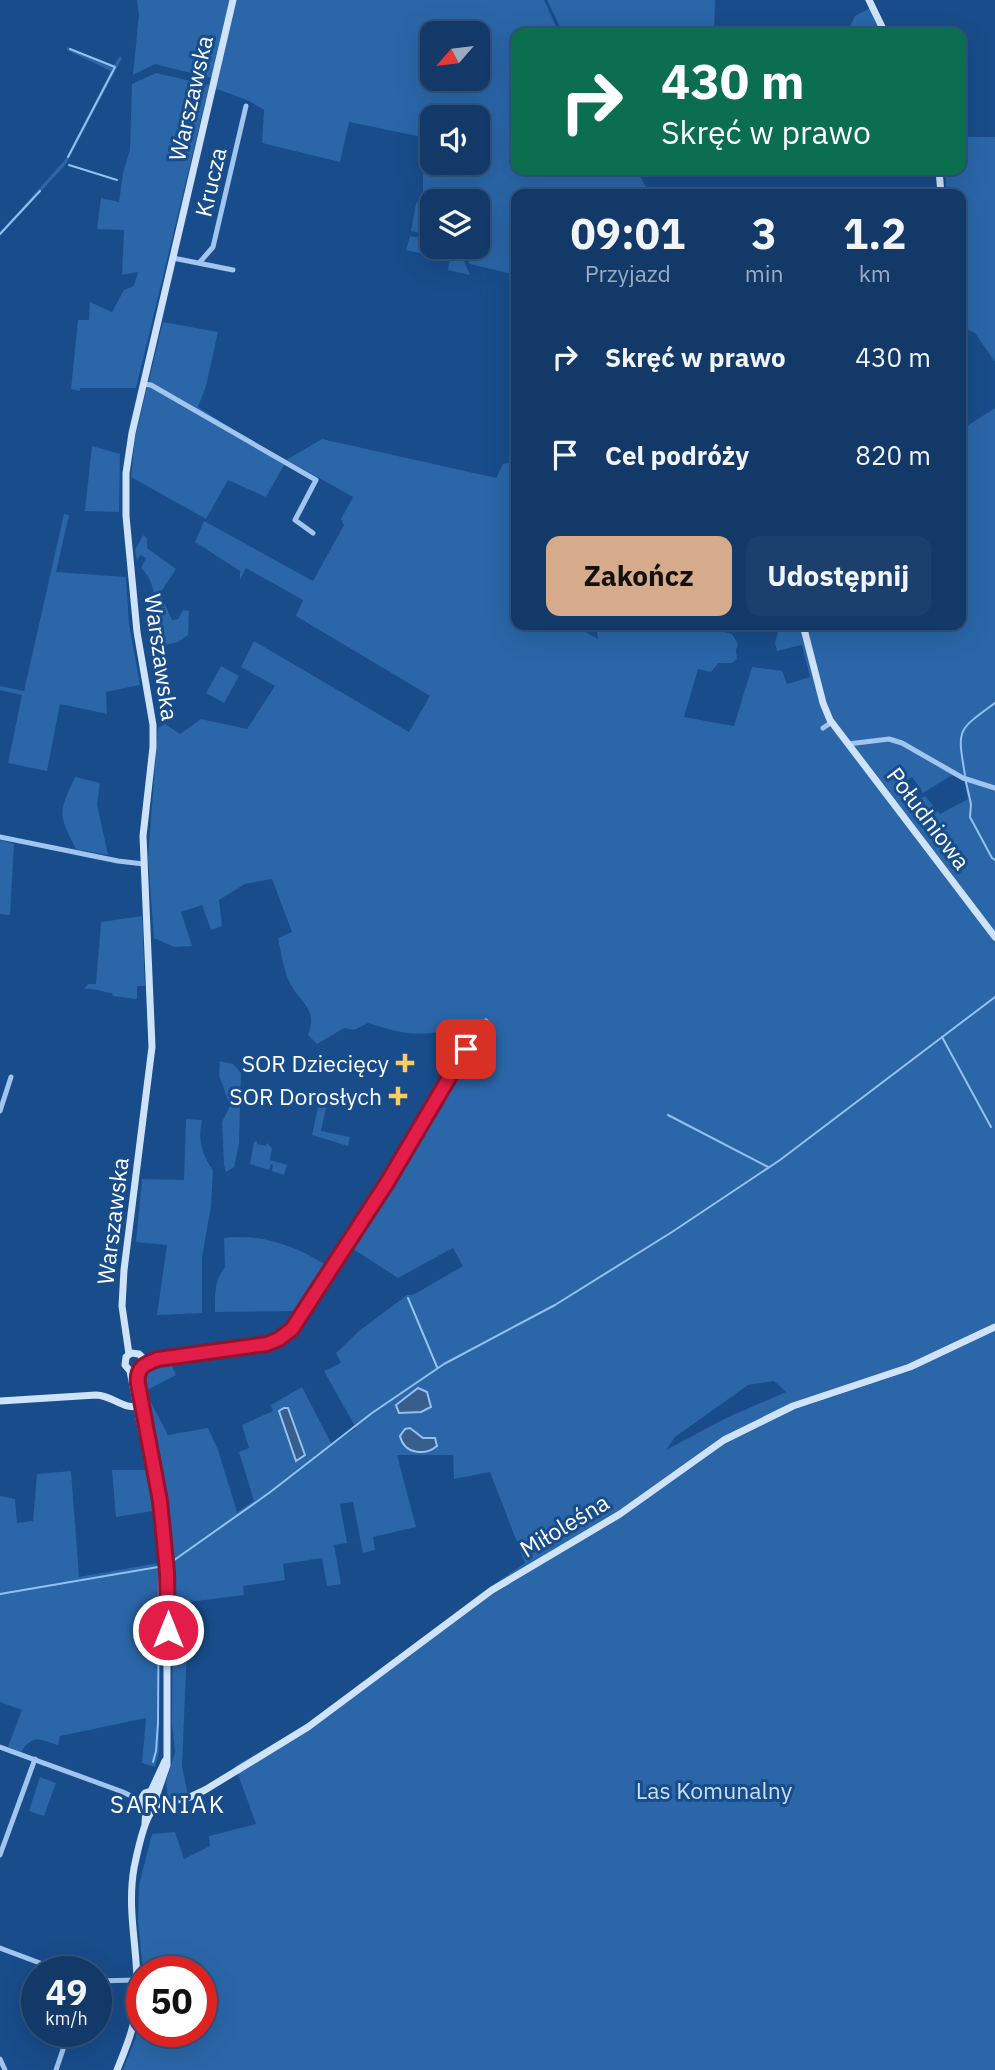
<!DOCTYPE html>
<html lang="pl">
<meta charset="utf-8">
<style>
:root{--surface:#123968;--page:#1b406e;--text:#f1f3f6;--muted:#9cacc0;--line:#31537c;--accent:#d6ab8b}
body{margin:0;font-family:"IBM Plex Sans",sans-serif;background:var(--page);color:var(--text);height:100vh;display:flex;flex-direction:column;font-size:26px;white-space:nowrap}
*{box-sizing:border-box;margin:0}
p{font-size:23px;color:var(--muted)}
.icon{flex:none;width:38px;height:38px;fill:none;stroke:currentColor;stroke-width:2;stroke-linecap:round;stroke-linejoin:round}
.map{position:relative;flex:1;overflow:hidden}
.sheet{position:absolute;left:511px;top:189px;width:455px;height:441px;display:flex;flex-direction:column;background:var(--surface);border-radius:14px;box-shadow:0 7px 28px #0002,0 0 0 2px var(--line)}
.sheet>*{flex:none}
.hud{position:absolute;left:511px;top:28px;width:455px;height:147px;border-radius:14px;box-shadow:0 7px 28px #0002,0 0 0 2px var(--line);background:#0b6e4f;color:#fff;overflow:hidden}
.needle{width:46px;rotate:242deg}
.buttons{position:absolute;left:420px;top:21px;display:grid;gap:14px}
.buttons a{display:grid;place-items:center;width:70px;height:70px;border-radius:14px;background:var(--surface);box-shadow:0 7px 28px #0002,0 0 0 2px var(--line);font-size:35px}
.speed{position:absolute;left:21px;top:1956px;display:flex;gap:14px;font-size:35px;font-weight:700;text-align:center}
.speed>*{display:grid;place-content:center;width:91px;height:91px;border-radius:50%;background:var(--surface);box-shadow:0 7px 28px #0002,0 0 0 2px var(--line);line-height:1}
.speed small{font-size:18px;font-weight:400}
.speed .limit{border:10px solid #d22;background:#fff;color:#111}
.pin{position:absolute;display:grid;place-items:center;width:60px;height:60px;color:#fff;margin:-30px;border-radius:14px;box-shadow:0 4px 10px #0006}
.me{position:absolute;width:77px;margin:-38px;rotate:0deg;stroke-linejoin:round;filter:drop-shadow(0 0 5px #0008)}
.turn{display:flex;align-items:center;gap:24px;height:147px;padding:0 35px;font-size:32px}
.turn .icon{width:91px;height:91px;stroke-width:2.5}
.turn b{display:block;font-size:49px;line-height:60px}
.eta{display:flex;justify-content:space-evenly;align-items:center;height:119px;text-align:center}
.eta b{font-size:42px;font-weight:700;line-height:49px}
.cta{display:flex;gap:14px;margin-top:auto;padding:14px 35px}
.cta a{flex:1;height:80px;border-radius:14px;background:var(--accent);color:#111;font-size:28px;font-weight:700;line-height:80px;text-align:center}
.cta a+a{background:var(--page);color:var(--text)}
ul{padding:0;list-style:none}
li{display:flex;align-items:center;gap:21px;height:98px;padding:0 35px}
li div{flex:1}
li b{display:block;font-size:26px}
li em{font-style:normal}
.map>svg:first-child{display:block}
.green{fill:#2a66a8;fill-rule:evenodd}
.water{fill:#385f8c;stroke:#93c1f1;stroke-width:2}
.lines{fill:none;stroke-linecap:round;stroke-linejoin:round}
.stream{stroke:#93c1f1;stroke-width:2}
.street{stroke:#a0c5ee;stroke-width:5}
.secondary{stroke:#cee2fa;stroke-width:7}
.route-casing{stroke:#92132f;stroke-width:18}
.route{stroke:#e11d48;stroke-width:12}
.poi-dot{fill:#ffcc5d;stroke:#184c8a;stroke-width:2.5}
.labels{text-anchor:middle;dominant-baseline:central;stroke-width:6;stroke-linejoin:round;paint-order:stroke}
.street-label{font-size:23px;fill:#fff;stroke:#184c8a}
.poi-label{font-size:23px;fill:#fff;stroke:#184c8a;text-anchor:end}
.park-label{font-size:23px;fill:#c6dffa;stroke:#184c8a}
.neighbourhood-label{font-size:24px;letter-spacing:2px;fill:#fff;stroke:#184c8a}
</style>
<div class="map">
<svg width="995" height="2070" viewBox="0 0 995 2070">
<rect width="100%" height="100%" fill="#184c8a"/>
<g class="green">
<path d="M137 0H544L559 33H516V170H619L620 172 637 170 648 191 645 194H516V275L470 264 463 247H478V201H432V236L411 231 416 204 423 192V175L428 149 427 138 349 122 340 162 262 143 264 110 249 101 209 86 136 388H80V391L71 389 78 320H89L90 302 112 312 124 290 134 286 138 272 122 275 124 230 97 229 101 198 119 202 123 173 130 150 132 84 156 73 209 85 211 78 155 64 133 75 139 14ZM432 33H478V79H432ZM432 117H478V163H432Z"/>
<path d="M547 0H715L714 33H563Z"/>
<path d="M874 6 887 33H847L855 16Z"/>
<path d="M67 47 114 65 120 56 122 58 66 164 0 236V232L65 160 111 71 67 50Z"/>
<path d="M961 137H995V362L975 333 965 328 961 333V194H947L945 170H961Z"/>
<path d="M410 236 432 240V247H458L470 275 448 270 450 260 406 250Z"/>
<path d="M163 322 218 332 206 386 198 407 255 444 286 460 322 439 496 478 503 464 516 461V625H585L587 633 598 639 596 625H691L732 634 738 644 736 650 737 659 732 663H718L711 672 698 669 684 717 734 726 752 667 782 671 787 684 810 677 802 645 777 651 775 643 780 625H961V430L995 408V2070H123L136 2037 142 1992V2032H201V1972H143L138 1921 139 1885 152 1834 175 1832 184 1859 210 1846 209 1836 256 1824 235 1766 311 1722 481 1593 525 1563 490 1472 454 1479 453 1455H397L416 1527 373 1537 375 1550 363 1553 353 1502 340 1504 347 1543 334 1545 341 1584 327 1586 322 1558 283 1564 285 1580 243 1586 244 1595 189 1602 182 1766 189 1800 169 1807 166 1782 175 1752 172 1724C173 1633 175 1542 159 1452 157 1442 151 1432 148 1422L151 1419 144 1376 154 1364 170 1361 176 1375 147 1390V1395L168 1435 208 1428 218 1450 237 1512 254 1501 239 1452 249 1448 242 1425 273 1411 271 1405 302 1387 332 1445 356 1428 324 1371 341 1363 336 1353 359 1331 407 1295H413L463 1266 453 1248 398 1278 350 1247 385 1192 465 1056 448 1030C417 1038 397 1032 368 1023L354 1030 344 1028 317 1044 308 1035C319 1008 299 1003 289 981 283 968 281 952 278 938L292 932 272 879 245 884 219 900 222 926 211 930 202 905 181 912 192 946 174 947 154 938 148 858 158 728 165 724 180 734 201 719 247 729 275 686 241 667 254 641 409 732 430 696 296 616 303 600 246 568 240 580V571L195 542 204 521 313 581 344 525 341 519 353 497 287 460 266 497 228 480 206 519 131 477 135 437ZM952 775 964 781 968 799 940 814 925 796 920 799V808L913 812 896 788 912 777 923 793ZM774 1381 786 1392 726 1418 666 1450 675 1437 748 1385Z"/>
<path d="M92 446 120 454 119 512 85 511Z"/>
<path d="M64 514 69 515 56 572 126 577 129 624 140 685 106 692 107 714 60 704 47 771 8 763 22 695 0 690V686L24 691Z"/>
<path d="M143 535 147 539V548L176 569 160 593 172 620 178 619 183 610 189 611 188 635 178 642 156 647C154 621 161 586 141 568L146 558 140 555 137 561 135 550Z"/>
<path d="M221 666 239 676 224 703 206 693Z"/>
<path d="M75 777 100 783 97 804 108 855 76 849C58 813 58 814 75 777Z"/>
<path d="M0 840 14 844 10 915 0 914Z"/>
<path d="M142 916 145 986H137V999L113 996 112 993C103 993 97 988 84 989L88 984H96L101 922Z"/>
<path d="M220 1061 233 1064 241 1073 239 1144 234 1167 226 1172 224 1165 222 1122 230 1106 219 1075Z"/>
<path d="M322 1100 327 1103 321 1131 350 1137 348 1146 312 1135 319 1102Z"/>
<path d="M186 1119 202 1120C198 1140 201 1153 213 1170L211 1206 202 1257V1313L157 1315 167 1245 136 1242 142 1179 184 1180Z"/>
<path d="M257 1141V1144L266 1146 267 1143 272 1148 270 1160 287 1165 284 1175 272 1171 273 1165 271 1164 269 1170 250 1164 254 1142Z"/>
<path d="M224 1238C261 1233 300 1247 330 1268L301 1314 295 1311 215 1312C215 1296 214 1280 225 1267Z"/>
<path d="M112 1470H148L153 1511 116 1517Z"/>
<path d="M71 1471 79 1577 158 1563 159 1752 155 1767 142 1763 146 1718 60 1736 58 1745C39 1739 33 1734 21 1752L8 1747 22 1710 0 1702V1496L15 1499 17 1523 33 1521 37 1474Z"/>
<path d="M40 1777 56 1783 44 1816 29 1811Z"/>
</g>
<g class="water">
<path d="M418 1388 427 1392 431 1407 421 1412 399 1413 396 1405Z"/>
<path d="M284 1408H288L305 1455 296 1461 279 1411Z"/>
<path d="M410 1428 423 1438H435L437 1446C425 1456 404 1454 400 1436L405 1429Z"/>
</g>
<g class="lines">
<g class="stream">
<path d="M68 157 115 67 70 49"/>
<path d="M69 165 117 180"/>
<path d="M0 234 40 191"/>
<path d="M965 775C957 728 957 731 995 703"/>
<path d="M966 782 971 804 970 817 992 858 995 860"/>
<path d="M942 1037 991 1127"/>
<path d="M668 1115 768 1167"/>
<path d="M408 1298 437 1367"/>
<path d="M170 1563 269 1493 372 1413 444 1364 555 1305 672 1232 780 1160 995 997"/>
<path d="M0 1594 158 1567"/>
<path d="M153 1762 156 1751 158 1723 159 1575"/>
</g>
<g class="street">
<path d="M173 258 233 270"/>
<path d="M200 262 213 247 246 106"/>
<path d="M143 384 151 385 316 480 295 520 313 533"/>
<path d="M823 728 832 722"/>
<path d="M848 744 889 739 902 743 963 778 995 788"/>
<path d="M0 837 118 861 144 864"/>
<path d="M0 1111 11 1077"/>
<path d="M144 1363 158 1359 267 1344 280 1339 292 1329 388 1181 461 1056 486 1021"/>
<path d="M0 1747 123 1792 141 1801"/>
<path d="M0 1855 35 1759"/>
<path d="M0 1948 64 1972"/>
<path d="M96 1981 137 1980"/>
<path d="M0 2059 5 2070"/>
<path d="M56 2070 69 2032"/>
</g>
<g class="secondary">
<path d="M869 0 885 33"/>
<path d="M939 170 941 194"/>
<path d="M803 625 823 703 830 720 995 937"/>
<path d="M129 1354 122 1306 124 1270 152 1047 143 836 153 747V725L137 632 126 516V473L132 433 233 0"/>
<path d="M138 1371 144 1366 143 1358 139 1354 131 1353 126 1357 125 1365 130 1371 142 1433 150 1452 157 1478 167 1572V1765L157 1794"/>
<path d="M138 1371V1384L150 1444"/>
<path d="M0 1401 96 1395C115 1396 121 1410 142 1406"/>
<path d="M151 1791 165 1761"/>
<path d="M159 1804 190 1797 205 1790 308 1727 492 1590 620 1514 724 1440 793 1406 910 1367 995 1327"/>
<path d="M117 2070C126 2048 135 2026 137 2003 140 1957 126 1914 134 1868 137 1854 143 1822 152 1811 157 1805 162 1804 157 1794L151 1791 145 1793C139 1800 143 1803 145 1810 146 1815 145 1821 145 1825"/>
</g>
</g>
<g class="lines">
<g class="route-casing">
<path id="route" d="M168 1630 167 1572 160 1501 138 1384C136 1368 144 1364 158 1359L267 1344 279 1339 292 1329 388 1181 466 1049"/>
</g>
<use href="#route" class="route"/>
</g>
<g class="poi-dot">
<path d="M401.5 1052.5h7v7h7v7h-7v7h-7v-7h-7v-7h7z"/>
<path d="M394.5 1085.5h7v7h7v7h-7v7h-7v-7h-7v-7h7z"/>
</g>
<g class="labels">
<g class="street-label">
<text transform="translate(190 98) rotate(-77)">Warszawska</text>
<text transform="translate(210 182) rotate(-77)">Krucza</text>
<text transform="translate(162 657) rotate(82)">Warszawska</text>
<text transform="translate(929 818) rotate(53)">Południowa</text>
<text transform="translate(112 1221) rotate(-83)">Warszawska</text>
<text transform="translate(564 1525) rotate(-31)">Miłoleśna</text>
</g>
<g class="poi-label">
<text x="389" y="1063">SOR Dziecięcy</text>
<text x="382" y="1096">SOR Dorosłych</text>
</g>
<g class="park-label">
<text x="714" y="1790">Las Komunalny</text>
</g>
<g class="neighbourhood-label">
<text x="168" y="1804">SARNIAK</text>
</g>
</g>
</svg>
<div class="buttons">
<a><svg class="needle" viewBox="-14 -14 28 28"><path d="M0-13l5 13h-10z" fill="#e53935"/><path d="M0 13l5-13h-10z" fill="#9cacc0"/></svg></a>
<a><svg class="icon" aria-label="sound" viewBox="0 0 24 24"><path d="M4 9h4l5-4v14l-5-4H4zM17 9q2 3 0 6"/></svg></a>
<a><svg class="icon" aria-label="layers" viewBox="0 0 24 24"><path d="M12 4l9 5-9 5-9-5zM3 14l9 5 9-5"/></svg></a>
</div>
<div class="speed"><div>49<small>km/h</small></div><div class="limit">50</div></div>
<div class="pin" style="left:466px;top:1049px;background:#d93025"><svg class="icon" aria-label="arrive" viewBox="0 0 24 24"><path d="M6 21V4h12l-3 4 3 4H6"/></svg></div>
<svg class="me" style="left:168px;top:1630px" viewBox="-20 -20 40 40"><circle r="17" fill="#e11d48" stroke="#fff" stroke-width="3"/><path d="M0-11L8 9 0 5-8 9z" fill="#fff"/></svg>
<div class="hud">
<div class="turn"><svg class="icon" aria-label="right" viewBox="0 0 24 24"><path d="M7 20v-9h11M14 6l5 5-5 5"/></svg><div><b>430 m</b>Skręć w prawo</div></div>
</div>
<section class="sheet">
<div class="eta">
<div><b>09:01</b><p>Przyjazd</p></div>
<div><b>3</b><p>min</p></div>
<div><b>1.2</b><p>km</p></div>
</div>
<ul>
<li><svg class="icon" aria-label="right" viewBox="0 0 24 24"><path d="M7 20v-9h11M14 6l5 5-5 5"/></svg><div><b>Skręć w prawo</b></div><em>430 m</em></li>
<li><svg class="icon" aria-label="arrive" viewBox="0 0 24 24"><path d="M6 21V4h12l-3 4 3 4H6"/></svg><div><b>Cel podróży</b></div><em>820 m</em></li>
</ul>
<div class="cta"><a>Zakończ</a><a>Udostępnij</a></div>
</section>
</div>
